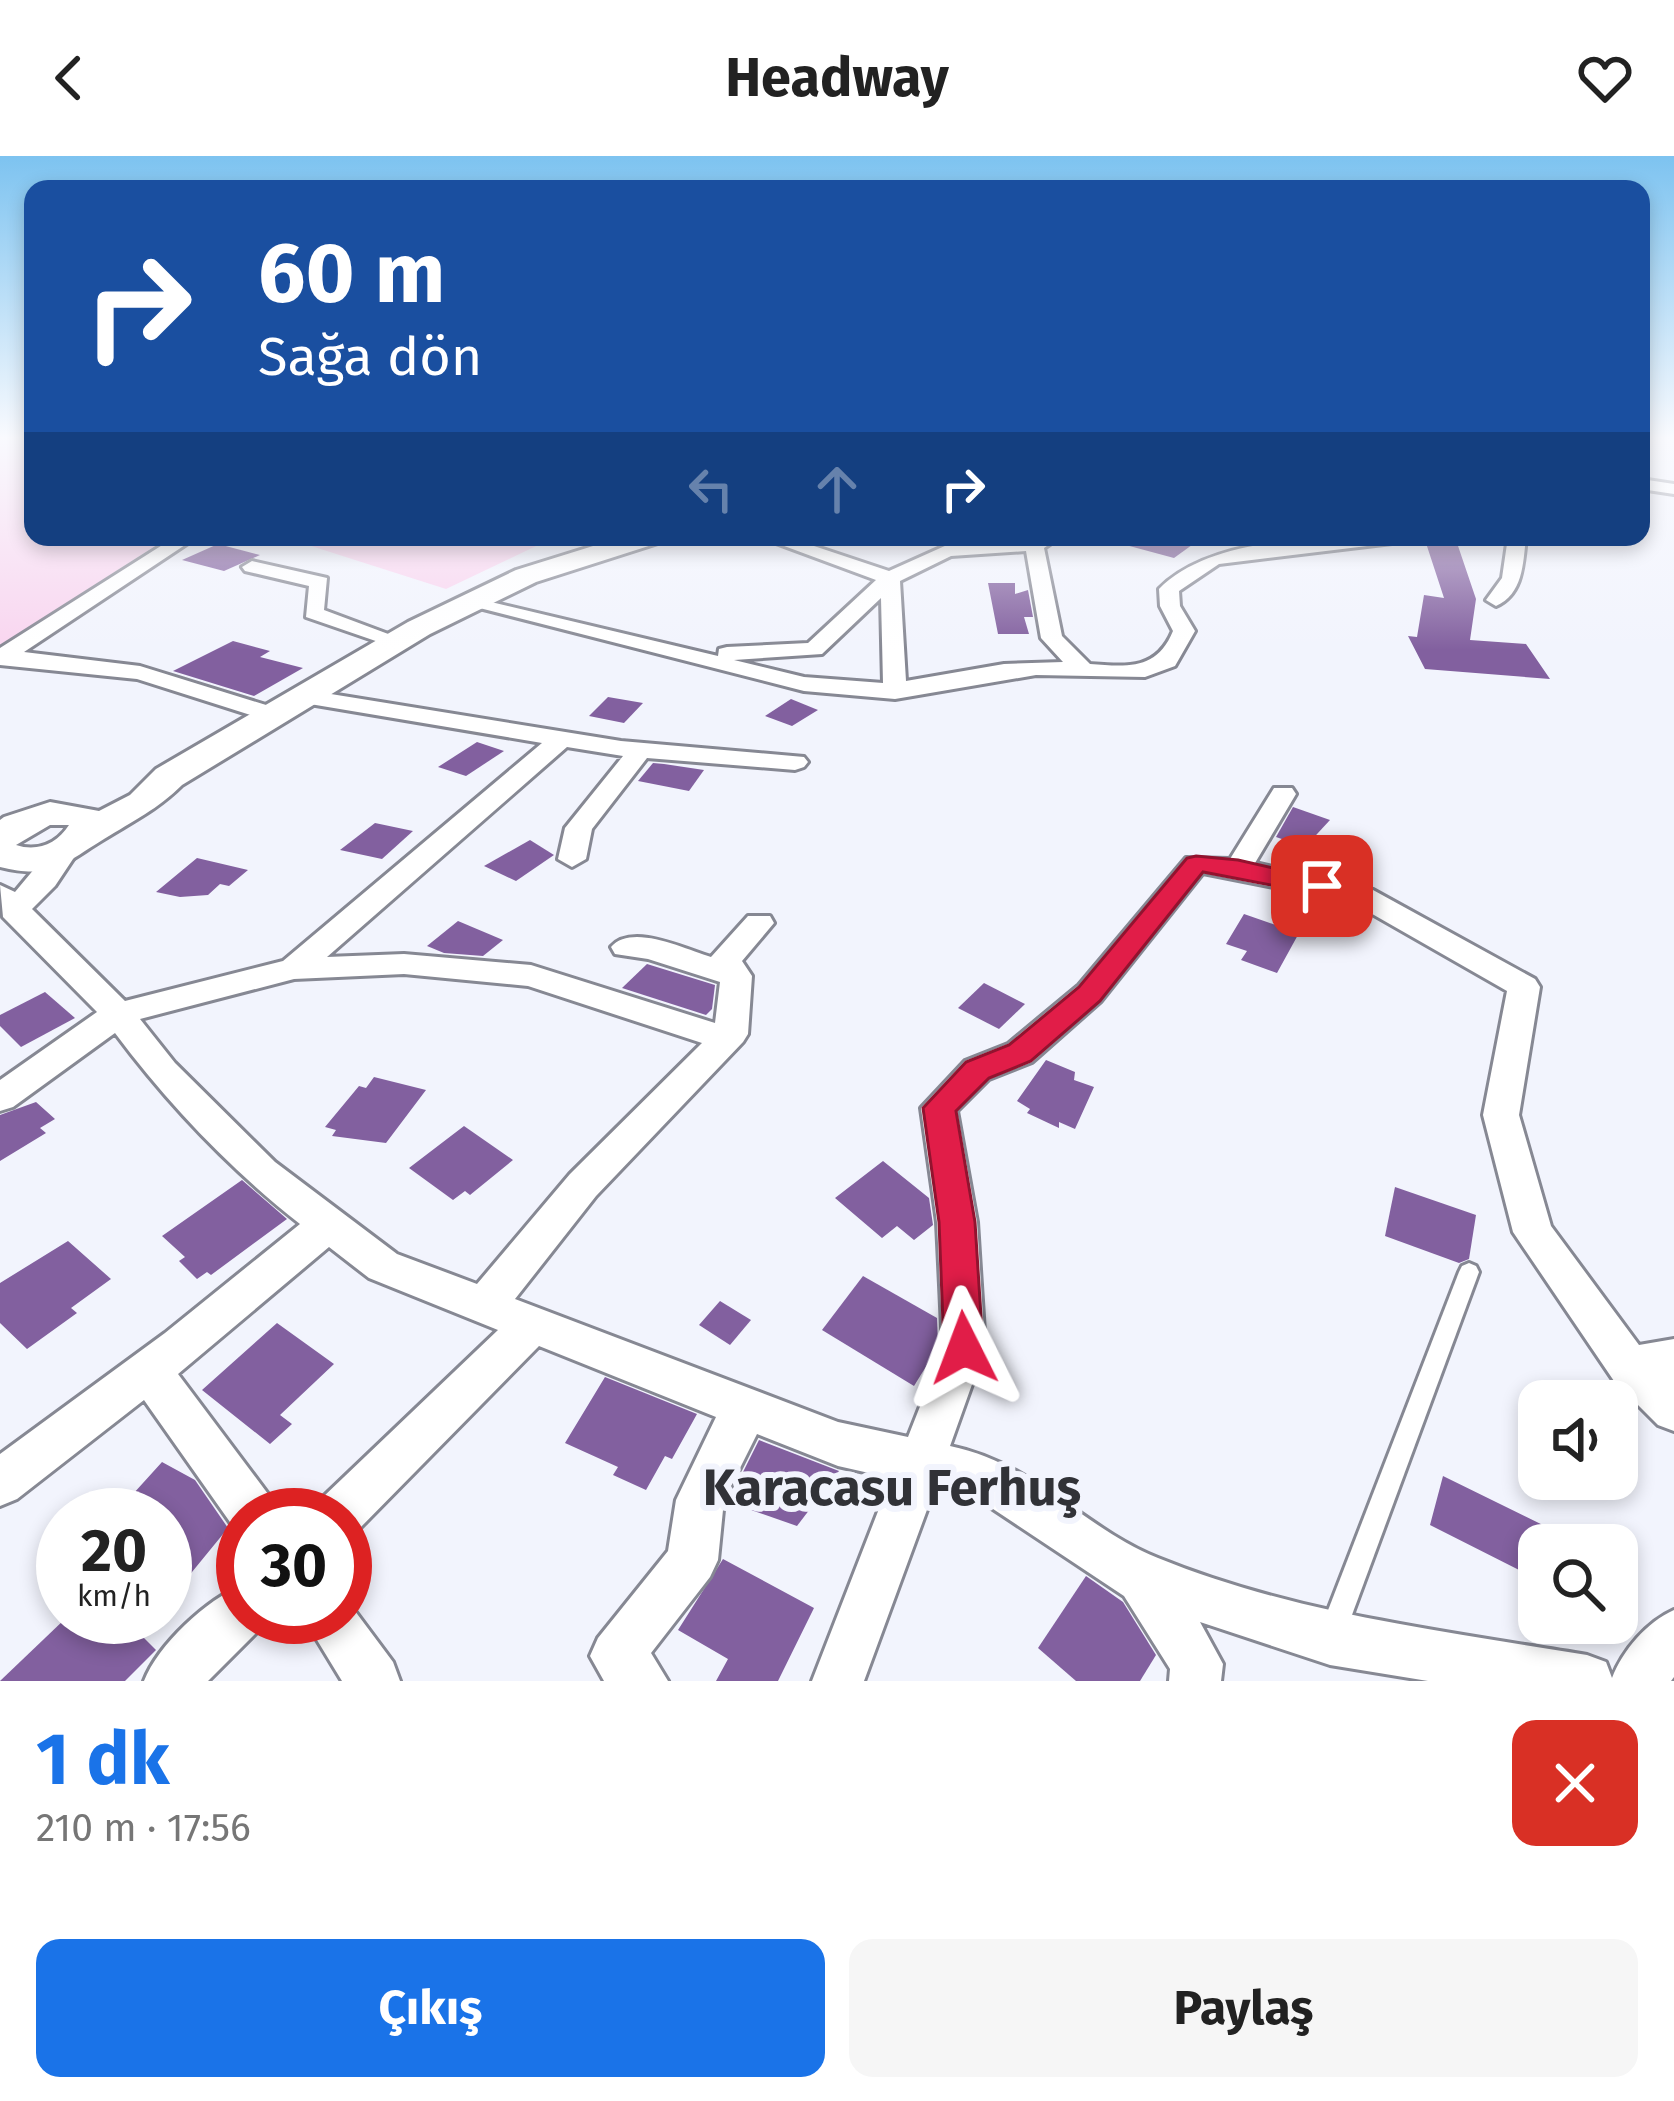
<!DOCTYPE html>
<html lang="tr">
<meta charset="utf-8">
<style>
:root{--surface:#fff;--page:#f6f6f6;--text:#222;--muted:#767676;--accent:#1a73e8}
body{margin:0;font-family:"Fira Sans",sans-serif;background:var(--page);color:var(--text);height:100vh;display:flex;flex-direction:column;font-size:45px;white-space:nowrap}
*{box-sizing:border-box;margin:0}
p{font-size:39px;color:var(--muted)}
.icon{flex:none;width:66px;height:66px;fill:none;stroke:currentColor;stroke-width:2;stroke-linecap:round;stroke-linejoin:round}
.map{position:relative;height:1525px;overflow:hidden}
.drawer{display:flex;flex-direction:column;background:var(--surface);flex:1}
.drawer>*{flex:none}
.guide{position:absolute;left:24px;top:24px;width:1626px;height:366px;border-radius:24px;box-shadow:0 6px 18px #0003;background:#1a4fa0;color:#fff;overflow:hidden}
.tools{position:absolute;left:1518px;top:1224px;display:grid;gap:24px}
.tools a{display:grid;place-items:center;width:120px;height:120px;border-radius:24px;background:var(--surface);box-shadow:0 6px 18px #0003;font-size:60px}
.speed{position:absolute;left:36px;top:1332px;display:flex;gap:24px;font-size:60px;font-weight:700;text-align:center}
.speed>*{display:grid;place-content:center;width:156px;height:156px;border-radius:50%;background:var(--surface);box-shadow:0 6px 18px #0003;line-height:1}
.speed small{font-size:30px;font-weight:400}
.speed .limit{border:18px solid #d22;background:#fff;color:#111}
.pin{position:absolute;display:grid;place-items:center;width:102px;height:102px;color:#fff;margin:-51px;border-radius:24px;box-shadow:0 6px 18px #0006}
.me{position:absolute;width:132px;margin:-66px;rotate:357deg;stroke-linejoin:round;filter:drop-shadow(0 0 9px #0008)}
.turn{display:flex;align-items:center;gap:42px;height:252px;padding:0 36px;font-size:54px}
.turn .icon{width:156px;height:156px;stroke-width:2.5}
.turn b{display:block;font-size:84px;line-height:102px}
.lanes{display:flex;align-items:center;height:114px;padding:0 36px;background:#0003;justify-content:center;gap:60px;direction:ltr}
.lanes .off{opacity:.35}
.round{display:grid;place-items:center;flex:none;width:126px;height:126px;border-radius:24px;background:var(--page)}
.head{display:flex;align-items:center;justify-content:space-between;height:204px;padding:0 36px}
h1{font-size:72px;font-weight:700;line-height:90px;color:var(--accent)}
.cta{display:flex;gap:24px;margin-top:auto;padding:24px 36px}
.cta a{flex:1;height:138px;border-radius:24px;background:var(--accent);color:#fff;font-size:48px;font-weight:700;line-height:138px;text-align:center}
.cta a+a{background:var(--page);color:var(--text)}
header{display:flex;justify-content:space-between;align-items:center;height:156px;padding:0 36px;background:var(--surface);font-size:54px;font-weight:700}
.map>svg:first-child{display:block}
.green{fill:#f9d5ef}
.building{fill:#82609f}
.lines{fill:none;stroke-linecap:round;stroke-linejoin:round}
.lane-casing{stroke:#868893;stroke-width:6}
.street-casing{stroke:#868893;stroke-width:6}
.secondary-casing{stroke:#868893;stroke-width:6}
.lane{fill:#fff;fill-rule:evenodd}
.street{fill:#fff;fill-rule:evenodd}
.secondary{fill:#fff;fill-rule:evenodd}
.route{fill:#e11d48;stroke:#92132f;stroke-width:3}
.labels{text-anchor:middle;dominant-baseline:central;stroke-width:12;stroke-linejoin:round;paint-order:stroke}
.near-district-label{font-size:51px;font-weight:bold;fill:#313237;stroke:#f2f4fd}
</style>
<header><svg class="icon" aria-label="back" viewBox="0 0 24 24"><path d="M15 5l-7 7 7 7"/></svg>Headway<svg class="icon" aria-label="heart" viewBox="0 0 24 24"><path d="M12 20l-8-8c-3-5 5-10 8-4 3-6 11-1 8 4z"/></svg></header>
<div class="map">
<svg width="1674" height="1525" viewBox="0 0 1674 1525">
<rect width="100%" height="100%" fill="#f2f4fd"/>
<g class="green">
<path d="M0 281H33V381H169L0 490Z"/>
<path d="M283 381H555L446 433Z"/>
</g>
<g class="building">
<path d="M1123 381H1203L1174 402 1122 388Z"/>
<path d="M1424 381 1456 384 1476 443 1470 484 1526 488 1550 523 1425 513 1408 480 1417 481 1424 439 1444 442Z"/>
<path d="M218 388 260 399 224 415 182 404Z"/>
<path d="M988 427H1015V438L1028 434 1033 461H1024L1029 478H998Z"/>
<path d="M233 485 270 495 260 501 303 512 254 540 173 515Z"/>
<path d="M608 541 643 547 624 567 589 560Z"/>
<path d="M791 543 818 554 792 570 765 560Z"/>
<path d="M477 586 504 595 466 620 438 611Z"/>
<path d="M653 607 664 608 704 614 689 635 638 625Z"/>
<path d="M1293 651 1330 664 1305 691 1276 681Z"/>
<path d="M375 667 413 675 382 703 340 694Z"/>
<path d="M530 684 554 699 516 725 484 710Z"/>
<path d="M197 702 248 714 229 730 220 728 208 739 180 741 156 736Z"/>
<path d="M1244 758 1299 777 1277 817 1241 804 1247 795 1226 788Z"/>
<path d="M458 765 503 784 483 800 444 797 427 790Z"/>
<path d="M647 808 715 829 712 853 706 859 622 832Z"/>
<path d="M984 827 1025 848 999 873 958 852Z"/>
<path d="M45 836 75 862 21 891 0 870V859Z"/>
<path d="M1046 904 1075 916 1074 924 1094 931 1075 973 1059 966V972L1027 957 1030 953 1017 945Z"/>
<path d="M374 921 426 934 386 987 332 980 336 974 325 971 359 930 366 932Z"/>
<path d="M36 946 55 963 40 972 46 977 0 1005V959Z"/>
<path d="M464 970 513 1004 470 1039 465 1035 453 1044 409 1012Z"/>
<path d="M883 1005 929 1042 933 1069 914 1084 897 1070 882 1082 835 1042Z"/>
<path d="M242 1024 287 1063 211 1119 207 1116 197 1123 179 1105 185 1101 162 1080Z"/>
<path d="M1395 1031 1476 1059 1469 1103 1459 1107 1385 1080Z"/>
<path d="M68 1085 111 1123 71 1152 77 1157 27 1193 0 1167V1127Z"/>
<path d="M863 1120 937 1162 938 1191 914 1230 822 1174Z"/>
<path d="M720 1145 751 1164 730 1189 699 1169Z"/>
<path d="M277 1167 334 1208 280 1259 292 1268 270 1288 202 1234Z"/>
<path d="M605 1221 697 1258 672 1303 665 1300 646 1334 613 1319 618 1311 565 1287Z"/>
<path d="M759 1284 839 1315 797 1370 728 1346Z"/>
<path d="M162 1306 195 1324 228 1372 165 1449V1359H114Z"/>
<path d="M1443 1320 1551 1373 1548 1389H1539V1424L1430 1369Z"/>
<path d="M723 1403 814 1452 778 1525H716L728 1503 678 1474Z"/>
<path d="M1086 1420 1123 1446 1156 1499 1140 1525H1076L1038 1492Z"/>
<path d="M67 1461H123L156 1494 125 1525H0Z"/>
</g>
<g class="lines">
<g class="lane-casing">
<path id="lane" d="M1469 1107 1476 1110 1479 1116 1346 1475 1342 1484 1333 1488 1324 1484 1320 1475 1459 1116 1462 1110Z"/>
</g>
<g class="street-casing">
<g id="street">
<path d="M1641 323 1674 328V338L1641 333Z"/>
<path d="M175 381H197L24 496 140 510 279 553V563H263L137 523 0 509V492Z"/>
<path d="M760 381H787L889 415 947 389 1060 381 1044 392 1062 480 1090 508C1128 511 1157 514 1173 475L1160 450 1159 433C1212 379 1329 381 1401 381L1392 387 1219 408 1179 435 1180 450 1195 475 1175 510 1145 521 1036 519 895 543 804 535 460 447 470 441 718 500 719 493 727 491 808 487 876 424ZM1026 395 1041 482 1063 506 1004 508 906 525 900 425 951 400ZM881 442 883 527 804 521 734 504 822 498Z"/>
<path d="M1508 381H1526C1523 408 1523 438 1496 450L1486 444 1502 422Z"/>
<path d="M252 405 327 422 324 454 407 485 396 492 306 461 309 430 245 415 242 411Z"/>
<path d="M300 533 621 585 804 601 808 606 804 611 795 614 647 602 592 673 586 703 572 711 558 703 565 672 623 600 567 591 327 801 404 798 531 809 715 867 720 826 648 803 615 798 611 791C632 767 684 793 711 801L748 760H770L774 767 742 805 752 820 748 878 743 886 596 1040 515 1143 838 1266 908 1281 943 1192 937 1066 921 952 965 905 1008 888 1079 829 1186 702 1230 703 1274 632H1292L1296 638 1255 707 1373 734 1535 823 1540 831 1519 959 1551 1070 1639 1189 1674 1183V1275L1658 1269 1614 1225 1513 1076 1483 959 1507 835 1353 747 1203 717 1101 845 1032 906 989 923 957 955 977 1066 985 1192 950 1290C1036 1308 1083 1372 1158 1402 1296 1458 1442 1475 1587 1499L1606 1506 1612 1522C1623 1494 1647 1466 1674 1454V1521L1671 1525H1428L1330 1509 1200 1466 1223 1508 1221 1525H1169L1170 1513 1124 1440 975 1341 935 1332 864 1525H812L891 1322 838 1310 757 1278 724 1344 718 1404 710 1421 651 1497 668 1525H604L590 1500 598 1482 668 1395 676 1344 716 1261 539 1190 356 1376 345 1380V1359H315L322 1342 498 1174 369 1122 329 1091 178 1218 271 1342 278 1359H243V1378L237 1376 144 1244 17 1343 0 1350V1298L165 1177 300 1068C230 1013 168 948 115 877L13 951 0 955V924L97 856 3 761 0 729 15 736 55 688H75L79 694 55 730 32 753 125 845 283 805 542 587 292 545V535ZM404 818 528 830 702 887 570 1018 477 1128 397 1098 275 1006 175 907 140 863 294 823Z"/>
<path d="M243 1429V1461H265L261 1472 208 1525H144C158 1489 207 1443 243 1429Z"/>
<path d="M346 1443 393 1506 400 1525H342L303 1461H345Z"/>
</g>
</g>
<g class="secondary-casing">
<path id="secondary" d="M622 381H662L658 387 536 426 430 478 182 629C158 653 133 665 104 683 64 707 53 724 0 711V664L4 661 50 646 99 655 130 639 156 613 408 466 516 414ZM50 669H69C57 688 37 696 16 689Z"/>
</g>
<use href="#lane" class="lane"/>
<use href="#street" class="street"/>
<use href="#secondary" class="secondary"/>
</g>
<linearGradient id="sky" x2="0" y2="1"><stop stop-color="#7dc3f0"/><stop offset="0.57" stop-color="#f9fafe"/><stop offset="1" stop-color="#f9fafe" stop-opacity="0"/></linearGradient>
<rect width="1674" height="494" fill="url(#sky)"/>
<path class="route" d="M1196 700 1238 704 1331 725 1335 730 1322 739 1203 716 1100 845 1031 905 989 922 956 955 975 1066 983 1192 977 1204 964 1209 950 1204 944 1192 939 1066 923 952 966 906 1009 889 1079 831 1187 702Z"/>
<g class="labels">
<g class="near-district-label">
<text x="892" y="1332">Karacasu Ferhuş</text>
</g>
</g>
</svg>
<div class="tools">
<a><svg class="icon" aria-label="sound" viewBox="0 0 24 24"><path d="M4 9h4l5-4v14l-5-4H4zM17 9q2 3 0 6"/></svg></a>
<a><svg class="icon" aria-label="search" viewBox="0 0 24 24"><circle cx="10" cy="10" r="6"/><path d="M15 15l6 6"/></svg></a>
</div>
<div class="speed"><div>20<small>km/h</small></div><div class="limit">30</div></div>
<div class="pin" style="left:1322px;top:730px;background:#d93025"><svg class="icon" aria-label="arrive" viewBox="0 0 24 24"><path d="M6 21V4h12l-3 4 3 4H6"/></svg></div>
<svg class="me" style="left:964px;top:1192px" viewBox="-20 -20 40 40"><path d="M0-17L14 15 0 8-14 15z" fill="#e11d48" stroke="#fff" stroke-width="4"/></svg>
<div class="guide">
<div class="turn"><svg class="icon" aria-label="right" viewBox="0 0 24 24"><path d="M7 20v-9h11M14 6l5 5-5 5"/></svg><div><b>60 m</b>Sağa dön</div></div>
<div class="lanes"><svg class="icon off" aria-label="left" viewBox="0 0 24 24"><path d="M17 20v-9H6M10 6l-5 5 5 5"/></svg><svg class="icon off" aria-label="ahead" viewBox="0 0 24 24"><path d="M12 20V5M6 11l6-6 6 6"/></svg><svg class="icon" aria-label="right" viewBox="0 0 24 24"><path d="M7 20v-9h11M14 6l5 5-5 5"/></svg></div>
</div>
</div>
<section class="drawer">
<div class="head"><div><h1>1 dk</h1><p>210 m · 17:56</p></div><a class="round" style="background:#d93025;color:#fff"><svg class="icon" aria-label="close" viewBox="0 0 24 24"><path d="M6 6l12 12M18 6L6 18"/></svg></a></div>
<div class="cta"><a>Çıkış</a><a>Paylaş</a></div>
</section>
